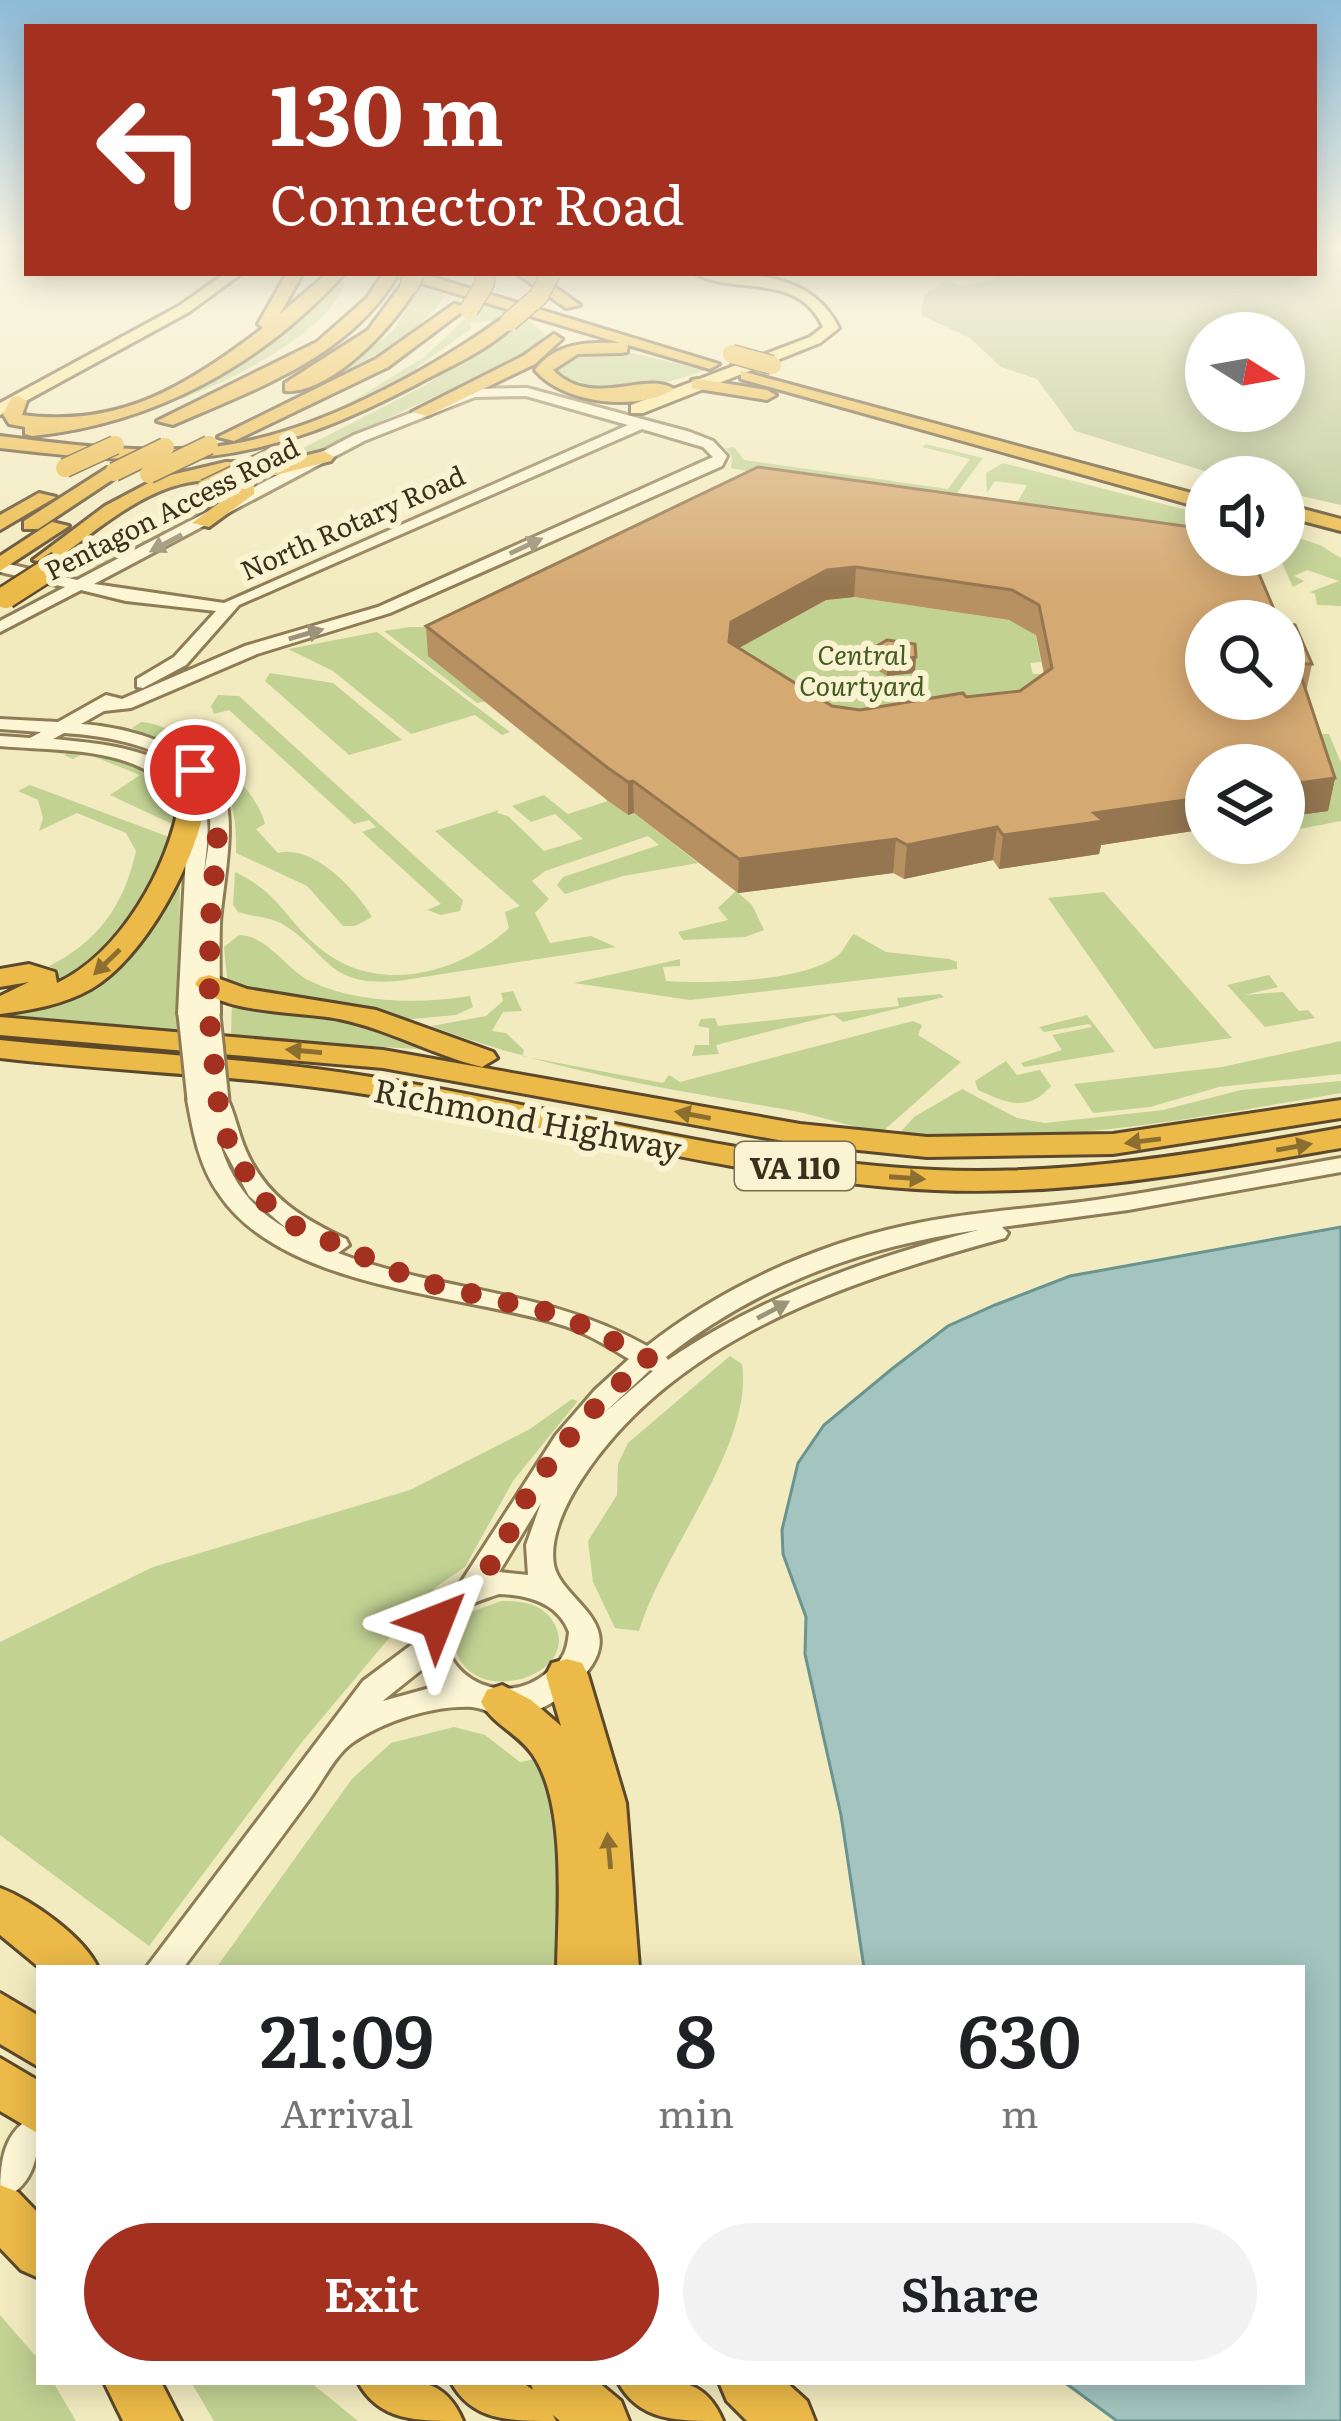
<!DOCTYPE html>
<style>
:root{--surface:#fff;--page:#f2f2f2;--text:#202124;--muted:#757577;--accent:#a4301f}
body{margin:0;font-family:Literata,serif;background:var(--page);color:var(--text);height:100vh;display:flex;flex-direction:column;font-size:45px;white-space:nowrap}
*{box-sizing:border-box;margin:0}
p{font-size:39px;color:var(--muted)}
.icon{flex:none;width:66px;height:66px;fill:none;stroke:currentColor;stroke-width:2;stroke-linecap:round;stroke-linejoin:round}
.map{position:relative;flex:1;overflow:hidden}
.side{position:absolute;left:36px;top:1965px;width:1269px;height:420px;display:flex;flex-direction:column;background:var(--surface);border-radius:0px;box-shadow:0 6px 30px #0003}
.side>*{flex:none}
.hud{position:absolute;left:24px;top:24px;width:1293px;height:252px;border-radius:0px;box-shadow:0 6px 30px #0003;background:#a4301f;color:#fff;overflow:hidden}
.needle{width:78px;rotate:101deg}
.buttons{position:absolute;left:1185px;top:312px;display:grid;gap:24px}
.buttons a{display:grid;place-items:center;width:120px;height:120px;border-radius:50%;background:var(--surface);box-shadow:0 6px 30px #0003;font-size:60px}
.pin{position:absolute;display:grid;place-items:center;width:102px;height:102px;color:#fff;margin:-51px;border:6px solid #fff;border-radius:50%;box-shadow:0 3px 12px #0007}
.me{position:absolute;width:132px;margin:-66px;rotate:45deg;stroke-linejoin:round;filter:drop-shadow(0 0 9px #0008)}
.turn{display:flex;align-items:center;gap:42px;height:252px;padding:0 48px;font-size:54px}
.turn .icon{width:156px;height:156px;stroke-width:2.5}
.turn b{display:block;font-size:84px;line-height:102px}
.eta{display:flex;justify-content:space-evenly;align-items:center;height:204px;text-align:center}
.eta b{font-size:72px;font-weight:600;line-height:84px}
.button{display:flex;gap:24px;margin-top:auto;padding:24px 48px}
.button a{flex:1;height:138px;border-radius:72px;background:var(--accent);color:#fff;font-size:48px;font-weight:600;line-height:138px;text-align:center}
.button a+a{background:var(--page);color:var(--text)}
.map>svg:first-child{display:block}
.green{fill:#c2d293}
.cemetery{fill:#b9c693;fill-rule:evenodd}
.water{fill:#a4c5bf;stroke:#69948f;stroke-width:3}
.lines{fill:none;stroke-linecap:round;stroke-linejoin:round}
.minor-casing{stroke:#8e7c56;stroke-width:6}
.major-casing{stroke:#5c482b;stroke-width:6}
.highway-casing{stroke:#5c482b;stroke-width:6}
.minor{fill:#fcf6d5;fill-rule:evenodd}
.major{fill:#fae894;fill-rule:evenodd}
.highway{fill:#ecba48;fill-rule:evenodd}
.minor-bridge-casing{stroke:#8e7c56;stroke-width:27;stroke-linecap:butt}
.highway-bridge-far1-casing{stroke:#5c482b;stroke-width:21;stroke-linecap:butt}
.highway-bridge-casing{stroke:#5c482b;stroke-width:27;stroke-linecap:butt}
.minor-bridge{stroke:#fcf6d5;stroke-width:21}
.highway-bridge-far1{stroke:#ecba48;stroke-width:18}
.highway-bridge{stroke:#ecba48;stroke-width:22}
.wall{fill:#b79162;fill-rule:evenodd}
.shaded-wall{fill:#957650}
.building{fill:#d5a972;stroke:#957650;stroke-width:3;fill-rule:evenodd}
.oneway{fill:#9c9378}
.oneway2{fill:#8b6e30}
.route{stroke:#a4301f;stroke-width:21;stroke-dasharray:0 37.8}
.labels{text-anchor:middle;dominant-baseline:central;stroke-width:12;stroke-linejoin:round;paint-order:stroke}
.far-street-label{font-size:27px;fill:#3c301c;stroke:#f9f3d1}
.far-park-label{font-size:27px;font-style:italic;fill:#445b20;stroke:#f9f3d1}
.shield{fill:#f9f3d1;stroke:#756a52;stroke-width:3}
.shield-label{font-size:30px;font-weight:bold;fill:#3c301c}
.street-label{font-size:33px;fill:#3c301c;stroke:#f9f3d1}
</style>
<div class="map">
<svg width="1341" height="2421" viewBox="0 0 1341 2421">
<rect width="100%" height="100%" fill="#f3ebc0"/>
<g class="green">
<path d="M333 281 345 282C332 331 224 385 178 400L245 358Z"/>
<path d="M420 287 446 295C415 338 364 362 317 384L392 332Z"/>
<path d="M481 304 511 312 427 367 492 321 470 323 471 329 417 367 416 371 422 372 334 412 423 358Z"/>
<path d="M524 317 546 335 539 349 307 455 266 467 426 385Z"/>
<path d="M618 350 706 370C655 387 599 404 551 373L557 360 582 352Z"/>
<path d="M926 444 983 458 957 493 767 467 751 472 731 468 732 457 726 448 734 447 744 460 948 489 970 459 922 447Z"/>
<path d="M1003 463 1206 515V534L972 501 983 497 1017 503 1027 485 995 481 987 493 986 473Z"/>
<path d="M234 482 238 485 233 496 110 564 58 572Z"/>
<path d="M1284 533 1320 545 1341 558V606L1317 605 1315 594 1310 592 1339 581 1307 570 1294 576 1304 581 1293 587 1281 561 1257 555H1284Z"/>
<path d="M854 597 1015 621 1035 631 1041 662 1030 663 1033 674H1044L1050 707 858 742 723 656 826 600Z"/>
<path d="M410 627H440L487 701 477 703 384 631Z"/>
<path d="M377 632 510 732 502 735 475 715 411 734 333 671 288 649Z"/>
<path d="M270 673 333 683 402 740 349 755 265 681Z"/>
<path d="M218 695 239 696 463 900 460 911 441 915 427 910 441 904 362 832 376 827 369 820 354 824 229 710 214 714 211 706Z"/>
<path d="M141 722C183 725 256 783 265 824L256 829 278 853C312 844 355 888 372 917L355 926H343L307 886 236 853C239 760 196 767 132 728Z"/>
<path d="M1317 734H1329L1341 763V821L1284 832V817Z"/>
<path d="M88 742C121 752 168 770 182 804H178L172 824 110 795 140 775 85 753 73 759 64 755Z"/>
<path d="M30 785 169 837 161 865 118 943 51 990 59 971 49 966C98 942 124 905 136 851L126 833 77 813 39 831 43 818 38 800 18 791Z"/>
<path d="M544 795 568 814 608 801 628 815 634 813 698 863 623 876 565 894 557 885 563 877 659 845 648 836 545 871 532 881 549 899 535 913 550 943 591 936 616 947 398 981C326 987 330 954 284 925 271 917 253 917 238 912L233 905 235 872C280 894 283 916 316 945 374 997 458 975 509 928L505 912 520 906 435 831 499 810 497 813 508 816 544 851 583 839 555 814 531 822 512 806Z"/>
<path d="M180 864 179 1035 0 1017V1011L77 993Z"/>
<path d="M736 891 752 905 764 930 745 937 683 940 678 932 728 920 718 908Z"/>
<path d="M1104 892 1109 898 1232 1038 1154 1049 1048 898Z"/>
<path d="M854 934 886 952 949 959 957 962V969L690 1000 574 983 680 959V966L663 967 666 981C708 984 803 982 837 956 844 951 847 941 854 934Z"/>
<path d="M239 935C268 936 285 968 310 981 358 1004 420 1004 470 996L473 1007 456 1015 400 1020 335 1004 228 987 224 947Z"/>
<path d="M1269 975 1278 987 1244 995 1283 992 1299 1011 1308 1010 1315 1018 1265 1027 1227 985Z"/>
<path d="M513 991 522 1011 503 1012 492 1031 506 1033 524 1050 522 1056 663 1083 669 1075 680 1082 913 1021 922 1025 918 1035 961 1062 882 1132C848 1127 816 1114 783 1109 660 1088 549 1070 431 1026L486 1016 503 1001 501 993Z"/>
<path d="M940 994 944 997 843 1022 834 1015 716 1045 719 1054 692 1056 695 1045H709V1028L698 1026 701 1019 715 1018 718 1026 899 1006 897 998Z"/>
<path d="M232 1001 315 1009 443 1051 231 1036Z"/>
<path d="M1087 1015 1115 1052 1024 1067 1021 1063 1062 1050 1052 1035 1092 1027 1089 1024 1044 1032 1039 1027Z"/>
<path d="M1341 1041V1074L1219 1087 1150 1107 1093 1113 1074 1084 1222 1067Z"/>
<path d="M1006 1061 1017 1075 1040 1070 1051 1086C1028 1113 1006 1103 978 1090L975 1081Z"/>
<path d="M1341 1081V1093C1195 1118 1048 1147 899 1134L914 1117 962 1089 1017 1118 1045 1123 1163 1110 1241 1090Z"/>
<path d="M730 1356 742 1364C754 1445 663 1550 639 1631L615 1628 593 1582 588 1541 617 1495 618 1464 628 1443Z"/>
<path d="M572 1399 578 1401 513 1481 465 1567 436 1587 400 1625 302 1742 149 1946 0 1835V1642L153 1567 410 1490 530 1429Z"/>
<path d="M501 1601C520 1601 541 1603 552 1620 590 1677 460 1715 454 1639L471 1612Z"/>
<path d="M454 1727 485 1735 520 1762 540 1758 554 1799 562 1968H216L352 1779 391 1743Z"/>
<path d="M0 2315 39 2360V2382H53L76 2421H0Z"/>
<path d="M191 2382H310L358 2421H214Z"/>
</g>
<path class="cemetery" d="M1314 249H1341V505L1284 492V477H1224L1075 431 1037 379 1001 367 970 338 921 315 924 295 946 281 961 286 997 279 969 273H1314ZM1206 333H1284V411H1206Z"/>
<path class="water" d="M1341 1227V2421H1117L1064 2382H1302V1968H864L841 1815 805 1654 806 1617 783 1554 782 1530 798 1463 824 1425 893 1368 948 1326 995 1305 1070 1276Z"/>
<g class="lines">
<g class="minor-casing">
<g id="minor">
<path d="M473 389 527 388 690 432 713 441 727 456 722 466 390 613 257 654 131 708 104 711 81 724C128 727 191 745 220 786 239 814 222 889 220 923 219 953 220 984 220 1015L209 1021 199 1016 189 1020 181 1019 178 1014 188 813C154 744 66 752 0 746V736L30 738 41 732 0 729V719L58 722 106 695 122 699 245 646 378 607 713 457 703 447 642 429 239 605 186 665 143 688 137 687V679L174 657 216 611 126 601 81 590 0 632V621L65 587 0 572V562L77 580 354 435ZM526 396 628 425 224 603 94 584 364 441 475 397ZM64 733C110 736 176 747 203 790 217 813 207 851 204 876 205 857 211 829 205 811 187 749 105 744 53 739Z"/>
<path d="M198 1092 209 1098 226 1096C235 1113 238 1133 246 1151 266 1197 303 1219 346 1239L349 1245 338 1253C443 1293 544 1288 647 1346 721 1288 812 1246 904 1226 967 1212 1032 1209 1096 1200 1178 1188 1259 1172 1341 1158V1172L1128 1210 1002 1227 1008 1233 1005 1238C849 1281 674 1337 581 1480 566 1503 549 1537 554 1565 561 1602 635 1624 579 1681 560 1700 535 1716 507 1716 495 1716 484 1708 472 1707 434 1705 384 1721 352 1743 335 1755 321 1784 308 1801 267 1857 225 1912 183 1968H146L363 1681 418 1640C418 1615 435 1596 458 1587L556 1435 595 1390 629 1359C606 1345 582 1330 555 1323 455 1293 282 1288 219 1194 199 1166 193 1132 187 1099ZM218 1138 249 1196 287 1229C250 1208 230 1179 218 1138ZM978 1230C868 1259 763 1295 668 1360L666 1357C758 1285 864 1246 978 1230ZM650 1370 653 1371 604 1413ZM541 1503 526 1545 528 1575 499 1572ZM499 1594C528 1595 558 1603 569 1632 567 1652 563 1660 548 1672 488 1723 411 1645 464 1608 473 1602 488 1598 499 1594ZM425 1667 437 1686 383 1701 385 1699Z"/>
<path d="M39 2114C39 2149 38 2185 0 2200 0 2165 1 2129 39 2114Z"/>
</g>
</g>
<g class="major-casing">
<g id="major">
<path d="M226 273H242L189 312 0 415V403L179 306Z"/>
<path d="M694 273C748 273 812 272 839 328L820 343 643 413H631V405L810 337 823 327C798 271 737 296 694 273Z"/>
</g>
</g>
<g class="highway-casing">
<g id="highway">
<path d="M287 273H303L280 314 328 273H345C263 364 154 424 32 436L25 434V427L9 424 3 414 12 397 18 396 27 401 22 415C121 428 186 386 263 328L258 324Z"/>
<path d="M383 273H419L719 364 710 369 628 345 627 352 621 353 578 354 553 370C592 410 646 370 674 389 638 412 563 404 535 370 556 342 588 342 620 343L397 276C347 359 257 388 173 425L157 421 317 342 367 298Z"/>
<path d="M516 273H535L580 305 566 308Z"/>
<path d="M403 283 417 286C397 323 331 395 285 391V383L368 330Z"/>
<path d="M454 304 468 307 388 367 234 441 218 437 376 359Z"/>
<path d="M503 318 517 322C488 351 452 365 417 384 256 468 178 469 0 448V436C70 445 141 454 211 447 309 437 424 374 503 318Z"/>
<path d="M554 334 562 339 535 364 427 416 412 412 523 356Z"/>
<path d="M741 371 1206 497V509L741 379Z"/>
<path d="M698 379 767 390 776 395 767 400 692 388V380Z"/>
<path d="M324 451 334 457 331 461 276 475 241 474 254 481V494L209 527 192 523 234 492V484C167 465 101 527 51 564L33 560 105 506 158 478 226 462 276 463Z"/>
<path d="M107 468 124 472 38 529H24V521Z"/>
<path d="M39 493 56 497 0 530V515Z"/>
<path d="M1284 504 1341 519V531L1284 516Z"/>
<path d="M52 522 69 526 0 571V556Z"/>
<path d="M193 791 206 799C197 860 145 958 91 989 63 1005 31 1010 0 1014V996L29 982 0 987V969L29 964 55 972 57 983C121 953 169 867 180 799Z"/>
<path d="M209 975 247 989 376 1010 493 1052 497 1058 482 1067C433 1055 388 1029 339 1019 300 1011 222 1015 195 984L199 978Z"/>
<path d="M0 1017 383 1050 800 1124 927 1137 1113 1134 1341 1100V1118L1113 1154 927 1157 800 1144 383 1068 0 1035Z"/>
<path d="M0 1040C123 1053 248 1057 371 1077 559 1107 744 1161 935 1170 1072 1176 1207 1152 1341 1128V1148C1207 1171 1072 1196 935 1190 744 1181 559 1126 371 1095 248 1075 123 1072 0 1058Z"/>
<path d="M567 1659 582 1663 588 1675 626 1803 639 1968H557C558 1909 567 1805 533 1755 519 1734 492 1724 481 1702L487 1690 502 1685 531 1700 561 1726 546 1675 552 1663Z"/>
<path d="M0 1888C32 1900 84 1937 98 1968H40L0 1935Z"/>
<path d="M0 1993 39 2016V2067L0 2044Z"/>
<path d="M0 2058 39 2081V2134L0 2111Z"/>
<path d="M0 2185 18 2192 39 2214V2278L21 2270 0 2248Z"/>
<path d="M104 2382H161L181 2421H123Z"/>
<path d="M358 2382C404 2382 442 2370 463 2421 416 2421 379 2421 358 2382Z"/>
<path d="M451 2382H522L533 2390 530 2382H598L621 2401 629 2421H560L553 2415 556 2421C509 2421 472 2421 451 2382Z"/>
<path d="M618 2382C664 2382 702 2370 723 2421 676 2421 639 2421 618 2382Z"/>
<path d="M719 2382H786L807 2401 815 2421H747L727 2401Z"/>
</g>
</g>
<use href="#minor" class="minor"/>
<use href="#major" class="major"/>
<use href="#highway" class="highway"/>
<g class="minor-bridge-casing">
<g id="minor-bridge">
<path d="M189 1014 198 1099"/>
<path d="M209 1015 218 1101"/>
</g>
</g>
<g class="highway-bridge-far1-casing">
<g id="highway-bridge-far1">
<path d="M409 286 415 273"/>
<path d="M469 310 485 283V273"/>
<path d="M509 322 539 296 551 273"/>
<path d="M732 354 772 365"/>
<path d="M65 468 115 445"/>
<path d="M114 472 165 447"/>
<path d="M149 474 209 445"/>
<path d="M205 489 274 456"/>
</g>
</g>
<g class="highway-bridge-casing">
<path id="highway-bridge" d="M6 597 59 563"/>
</g>
<use href="#minor-bridge" class="minor-bridge"/>
<use href="#highway-bridge-far1" class="highway-bridge-far1"/>
<use href="#highway-bridge" class="highway-bridge"/>
</g>
<g class="wall">
<path d="M758 467 1206 621 1284 624 1312 664 1306 692 1335 778 1328 811 1284 817V765H1206V829L1101 845 1099 854 999 869 993 860 904 879 893 873 738 893 634 813 628 815 608 801 428 656 426 626ZM854 597 1009 620 1036 635 1044 674 1020 691 860 710 832 706 738 648 826 600Z"/>
<path d="M870 650 915 673 887 676 869 665Z"/>
</g>
<g class="shaded-wall">
<path d="M856 567 854 597 826 600 730 653 731 622 827 570Z"/>
<path d="M916 657 915 673 887 676 888 661Z"/>
<path d="M1335 778 1328 811 1284 817V785Z"/>
<path d="M633 781 634 813 628 815V782Z"/>
<path d="M1206 797V829L1101 845 1099 854 999 869 1003 835 1094 813Z"/>
<path d="M997 827 993 860 904 879 907 845Z"/>
<path d="M896 839 893 873 738 893 739 859Z"/>
</g>
<g class="building">
<path d="M758 467 1206 529V555H1251L1279 621H1206V699H1284V624L1295 625 1312 664H1297L1335 778 1284 785V765H1206V797L1094 813 1104 821 1003 835 997 827 907 845 896 839 739 859 633 781 628 782 608 768 426 626ZM856 567 1012 590 1039 605 1052 668 1020 691 966 697 963 693 860 710 832 706 729 642 731 622 827 570Z"/>
<path d="M887 640 915 644 916 657 888 661 870 650Z"/>
</g>
<defs><path id="oneway-solid" d="M-6-.8H1V-3.2L6.5 0L1 3.2V.8H-6Z" transform="scale(3)"/></defs>
<g class="oneway">
<use href="#oneway-solid" transform="translate(166 543) rotate(152)"/>
<use href="#oneway-solid" transform="translate(526 546) rotate(-25)"/>
<use href="#oneway-solid" transform="translate(306 634) rotate(-16)"/>
<use href="#oneway-solid" transform="translate(773 1310) rotate(-28)"/>
</g>
<g class="oneway2">
<use href="#oneway-solid" transform="translate(107 962) rotate(136)"/>
<use href="#oneway-solid" transform="translate(304 1051) rotate(-175)"/>
<use href="#oneway-solid" transform="translate(693 1115) rotate(-169)"/>
<use href="#oneway-solid" transform="translate(1143 1141) rotate(173)"/>
<use href="#oneway-solid" transform="translate(1294 1147) rotate(-10)"/>
<use href="#oneway-solid" transform="translate(907 1178) rotate(4)"/>
<use href="#oneway-solid" transform="translate(609 1851) rotate(-95)"/>
</g>
<linearGradient id="sky" x2="0" y2="1"><stop stop-color="#8dbbd8"/><stop offset="0.42" stop-color="#faf6e3"/><stop offset="1" stop-color="#faf6e3" stop-opacity="0"/></linearGradient>
<rect width="1341" height="588" fill="url(#sky)"/>
<g class="lines">
<path class="route" d="M195 770 213 790 219 817 210 924 209 1016 218 1101 228 1141 257 1194 289 1223 416 1280 564 1316 649 1359C598 1398 559 1446 525 1500 514 1519 507 1541 495 1559 478 1583 454 1597 437 1621"/>
</g>
<g class="labels">
<g class="far-street-label">
<text transform="translate(171 507) rotate(-27)">Pentagon Access Road</text>
<text transform="translate(352 521) rotate(-24)">North Rotary Road</text>
</g>
<g class="far-park-label">
<text x="862" y="653">Central<tspan x="862" dy="31">Courtyard</tspan></text>
</g>
<rect class="shield" x="735" y="1142" width="120" height="48" rx="9"/>
<g class="shield-label">
<text x="795" y="1166">VA 110</text>
</g>
<g class="street-label">
<text transform="translate(528 1117) rotate(11)">Richmond Highway</text>
</g>
</g>
</svg>
<div class="buttons">
<a><svg class="needle" viewBox="-14 -14 28 28"><path d="M0-13l5 13h-10z" fill="#e53935"/><path d="M0 13l5-13h-10z" fill="#757577"/></svg></a>
<a><svg class="icon" aria-label="sound" viewBox="0 0 24 24"><path d="M4 9h4l5-4v14l-5-4H4zM17 9q2 3 0 6"/></svg></a>
<a><svg class="icon" aria-label="search" viewBox="0 0 24 24"><circle cx="10" cy="10" r="6"/><path d="M15 15l6 6"/></svg></a>
<a><svg class="icon" aria-label="layers" viewBox="0 0 24 24"><path d="M12 4l9 5-9 5-9-5zM3 14l9 5 9-5"/></svg></a>
</div>
<div class="pin" style="left:195px;top:770px;background:#d93025"><svg class="icon" aria-label="arrive" viewBox="0 0 24 24"><path d="M6 21V4h12l-3 4 3 4H6"/></svg></div>
<svg class="me" style="left:437px;top:1621px" viewBox="-20 -20 40 40"><path d="M0-17L14 15 0 8-14 15z" fill="#a4301f" stroke="#fff" stroke-width="4"/></svg>
<div class="hud">
<div class="turn"><svg class="icon" aria-label="left" viewBox="0 0 24 24"><path d="M17 20v-9H6M10 6l-5 5 5 5"/></svg><div><b>130 m</b>Connector Road</div></div>
</div>
<section class="side">
<div class="eta">
<div><b>21:09</b><p>Arrival</p></div>
<div><b>8</b><p>min</p></div>
<div><b>630</b><p>m</p></div>
</div>
<div class="button"><a>Exit</a><a>Share</a></div>
</section>
</div>
